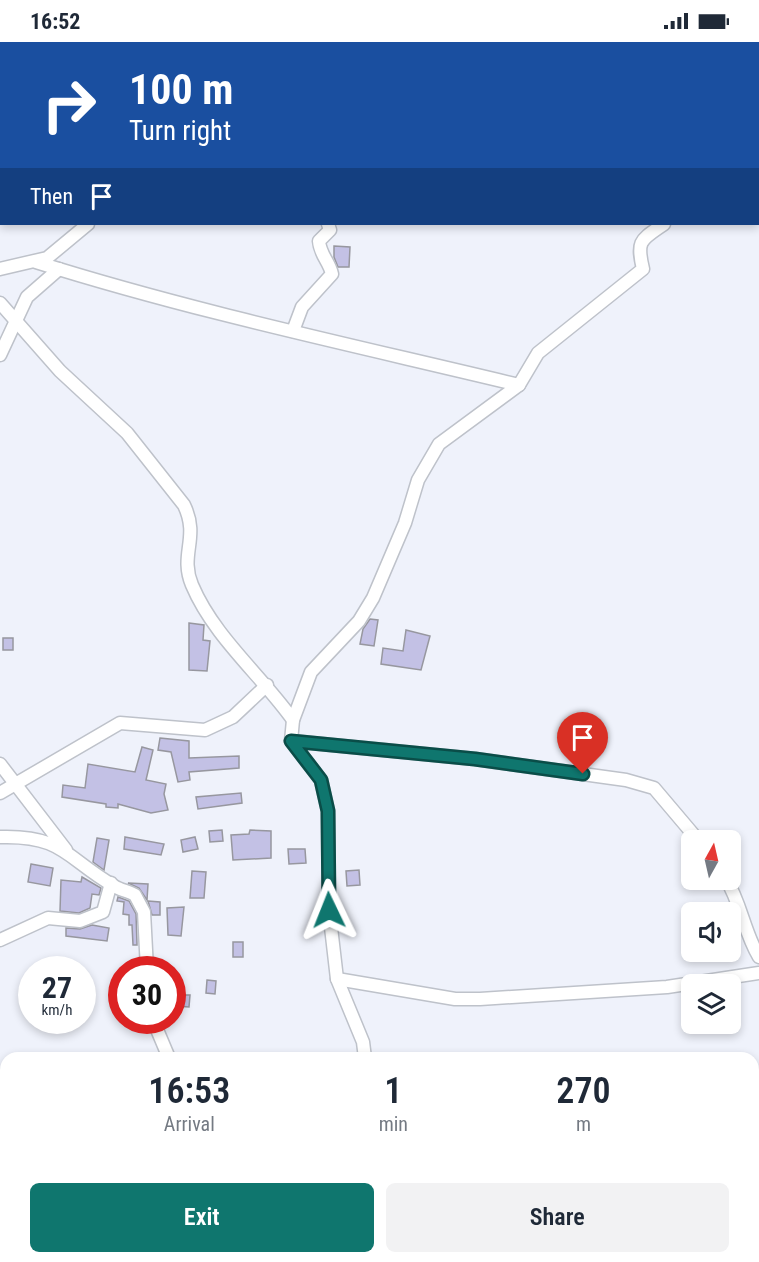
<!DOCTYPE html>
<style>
:root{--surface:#fff;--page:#f2f2f3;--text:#1f2937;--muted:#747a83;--accent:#0f766e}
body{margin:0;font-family:"Roboto Condensed",sans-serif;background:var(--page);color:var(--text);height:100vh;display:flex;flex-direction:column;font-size:22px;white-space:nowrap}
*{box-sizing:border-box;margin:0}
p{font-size:20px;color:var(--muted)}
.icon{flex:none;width:33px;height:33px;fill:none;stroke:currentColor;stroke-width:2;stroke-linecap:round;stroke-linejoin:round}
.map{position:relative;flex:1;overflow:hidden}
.panel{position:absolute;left:0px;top:1010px;width:759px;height:212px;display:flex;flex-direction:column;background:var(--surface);border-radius:18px 18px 0 0;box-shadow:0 3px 9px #0003}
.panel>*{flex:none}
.banner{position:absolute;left:0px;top:0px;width:759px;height:183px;box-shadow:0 3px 9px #0003;background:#1a4fa0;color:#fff;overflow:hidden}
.needle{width:39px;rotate:8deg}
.buttons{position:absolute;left:681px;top:788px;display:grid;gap:12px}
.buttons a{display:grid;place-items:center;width:60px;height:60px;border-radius:9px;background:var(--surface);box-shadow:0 3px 9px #0003;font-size:30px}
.speed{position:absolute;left:18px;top:914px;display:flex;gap:12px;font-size:30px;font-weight:700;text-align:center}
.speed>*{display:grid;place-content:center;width:78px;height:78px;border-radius:50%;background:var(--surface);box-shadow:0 3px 9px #0003;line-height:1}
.speed small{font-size:15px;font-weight:400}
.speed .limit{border:9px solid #d22;background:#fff;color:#111}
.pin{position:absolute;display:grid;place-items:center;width:51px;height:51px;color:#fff;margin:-62px -26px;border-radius:50% 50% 50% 0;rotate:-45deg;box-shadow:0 0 6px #0007}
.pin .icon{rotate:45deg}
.me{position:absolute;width:66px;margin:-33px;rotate:358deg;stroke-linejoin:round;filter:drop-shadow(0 0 4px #0008)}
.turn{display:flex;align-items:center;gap:21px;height:126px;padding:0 30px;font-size:27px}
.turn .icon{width:78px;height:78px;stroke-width:2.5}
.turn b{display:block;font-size:42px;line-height:51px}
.then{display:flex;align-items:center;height:57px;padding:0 30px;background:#0003;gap:12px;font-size:22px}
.eta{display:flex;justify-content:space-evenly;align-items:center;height:102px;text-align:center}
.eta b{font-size:36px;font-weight:600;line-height:42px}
.cta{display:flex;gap:12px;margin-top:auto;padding:12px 30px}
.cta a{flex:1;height:69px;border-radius:9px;background:var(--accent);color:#fff;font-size:24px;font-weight:600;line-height:69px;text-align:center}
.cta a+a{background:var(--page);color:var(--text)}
.status{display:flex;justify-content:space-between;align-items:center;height:42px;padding:0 30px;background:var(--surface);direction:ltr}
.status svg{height:16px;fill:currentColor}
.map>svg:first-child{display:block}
.building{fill:#c3c1e5;stroke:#97979f;stroke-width:1.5}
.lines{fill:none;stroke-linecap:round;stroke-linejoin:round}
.minor-casing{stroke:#bec2ca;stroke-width:15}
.minor{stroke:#fff;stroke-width:12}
.route-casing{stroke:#0a4d48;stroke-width:15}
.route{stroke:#0f766e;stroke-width:10}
</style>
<div class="status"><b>16:52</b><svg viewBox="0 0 49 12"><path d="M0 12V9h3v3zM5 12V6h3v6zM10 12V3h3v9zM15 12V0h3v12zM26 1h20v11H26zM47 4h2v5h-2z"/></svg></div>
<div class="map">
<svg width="759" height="1220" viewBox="0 0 759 1220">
<rect width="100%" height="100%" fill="#eff2fb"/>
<g class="building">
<path d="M334 204 350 205 349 225H338L334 215Z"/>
<path d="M370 577 378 578 374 604 360 602 363 587Z"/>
<path d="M189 581 204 583 203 598 210 599 207 629 189 628Z"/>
<path d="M406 588 430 594 421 628 381 622 383 606 403 609Z"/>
<rect x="3" y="596" width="10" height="12"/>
<path d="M160 696 189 699V716L239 714V726L189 730 190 738 178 740 171 710 158 708Z"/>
<path d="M142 705 153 708 146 738 166 742 164 752 168 768 151 771 118 762V766L106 765V762L62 755 63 743 85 746 88 722 135 730Z"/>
<path d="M241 751 242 761 198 767 196 755Z"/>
<path d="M222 788 223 799 210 800 209 789Z"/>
<path d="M250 788 271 789V816L233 818 231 793 249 792Z"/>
<path d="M125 795 164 802 161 813 124 807Z"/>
<path d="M195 795 198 807 183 810 181 798Z"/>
<path d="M97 796 109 798 104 828 93 820Z"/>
<path d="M288 807H305L306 821 289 822Z"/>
<path d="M31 822 53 826 50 844 28 840Z"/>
<path d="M359 828 360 843 347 844 346 829Z"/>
<path d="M192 829 206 830 204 856H190Z"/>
<path d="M82 835 101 846 99 853 92 852 90 866 79 871 60 869 61 838 81 840Z"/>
<path d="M128 841 148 842 147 858 139 846Z"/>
<path d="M118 855 129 859 136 872 137 903H133L132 883H129V873L123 872 124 860 117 859Z"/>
<path d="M148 859 160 860V873H152Z"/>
<path d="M184 865 181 894 168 893 167 866Z"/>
<path d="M92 883 109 886 107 899 66 894V886L80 887Z"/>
<rect x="233" y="900" width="10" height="15"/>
<path d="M207 938 216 939 215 952 206 951Z"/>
<path d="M176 953H190L189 965 175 964Z"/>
</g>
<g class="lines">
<g class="minor-casing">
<g id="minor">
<path d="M280 2 282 0"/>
<path d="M0 23H2"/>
<path d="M758 117 759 115"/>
<path d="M36 220C195 270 357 304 519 343"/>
<path d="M0 227 47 216 88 182"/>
<path d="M0 261 60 329 127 391 184 463C200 496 179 512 192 543 214 595 261 633 293 678"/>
<path d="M293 289 302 265 332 232C329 219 320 213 319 199L330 188 328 182"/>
<path d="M0 313 27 255 59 227"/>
<path d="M291 699 475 717 626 738 654 746 698 798"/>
<path d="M0 722 66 808"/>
<path d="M0 751 120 681 205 688 233 675 267 643"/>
<path d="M0 795C63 793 66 816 114 844 120 848 128 849 135 853L144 870 147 927"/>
<path d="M726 837C741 861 744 890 759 915"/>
<path d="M0 898 48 876 80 879 103 870 111 841"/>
<path d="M337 937 455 957H480L667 945 759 931"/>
<path d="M153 978 169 1016"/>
<path d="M365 1016 363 1000 337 937 329 868 328 769 321 738 291 699 293 678 311 630 359 579 373 556 405 481 418 438 439 402 519 343 538 311 643 227C636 198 641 198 664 182"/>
<path d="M753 1066H759"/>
<path d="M248 1215 249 1220"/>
<path d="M278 1215 280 1220"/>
<path d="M466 1220 471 1215"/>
</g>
</g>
<use href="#minor" class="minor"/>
</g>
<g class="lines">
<g class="route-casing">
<path id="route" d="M329 868 328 769 321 738 291 699 475 717 583 732"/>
</g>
<use href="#route" class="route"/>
</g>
</svg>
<div class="buttons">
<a><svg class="needle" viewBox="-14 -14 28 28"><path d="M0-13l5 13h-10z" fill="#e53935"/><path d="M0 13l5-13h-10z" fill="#747a83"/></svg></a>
<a><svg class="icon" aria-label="sound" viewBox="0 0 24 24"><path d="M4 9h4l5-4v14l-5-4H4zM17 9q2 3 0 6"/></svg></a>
<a><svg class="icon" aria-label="layers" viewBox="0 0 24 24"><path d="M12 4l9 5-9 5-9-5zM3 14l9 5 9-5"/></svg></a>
</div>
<div class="speed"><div>27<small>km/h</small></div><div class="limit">30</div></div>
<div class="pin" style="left:583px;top:732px;background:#d93025"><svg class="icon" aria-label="arrive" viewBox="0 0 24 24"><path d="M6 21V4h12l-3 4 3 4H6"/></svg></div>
<svg class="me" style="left:329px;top:868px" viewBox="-20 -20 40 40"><path d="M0-17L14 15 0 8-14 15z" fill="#0f766e" stroke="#fff" stroke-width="4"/></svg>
<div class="banner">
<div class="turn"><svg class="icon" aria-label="right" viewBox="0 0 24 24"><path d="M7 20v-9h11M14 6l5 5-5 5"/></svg><div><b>100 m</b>Turn right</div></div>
<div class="then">Then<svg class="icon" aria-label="arrive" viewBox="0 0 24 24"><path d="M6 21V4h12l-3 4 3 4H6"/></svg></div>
</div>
<section class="panel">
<div class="eta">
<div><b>16:53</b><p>Arrival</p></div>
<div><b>1</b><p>min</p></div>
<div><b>270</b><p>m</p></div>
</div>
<div class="cta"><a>Exit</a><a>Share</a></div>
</section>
</div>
